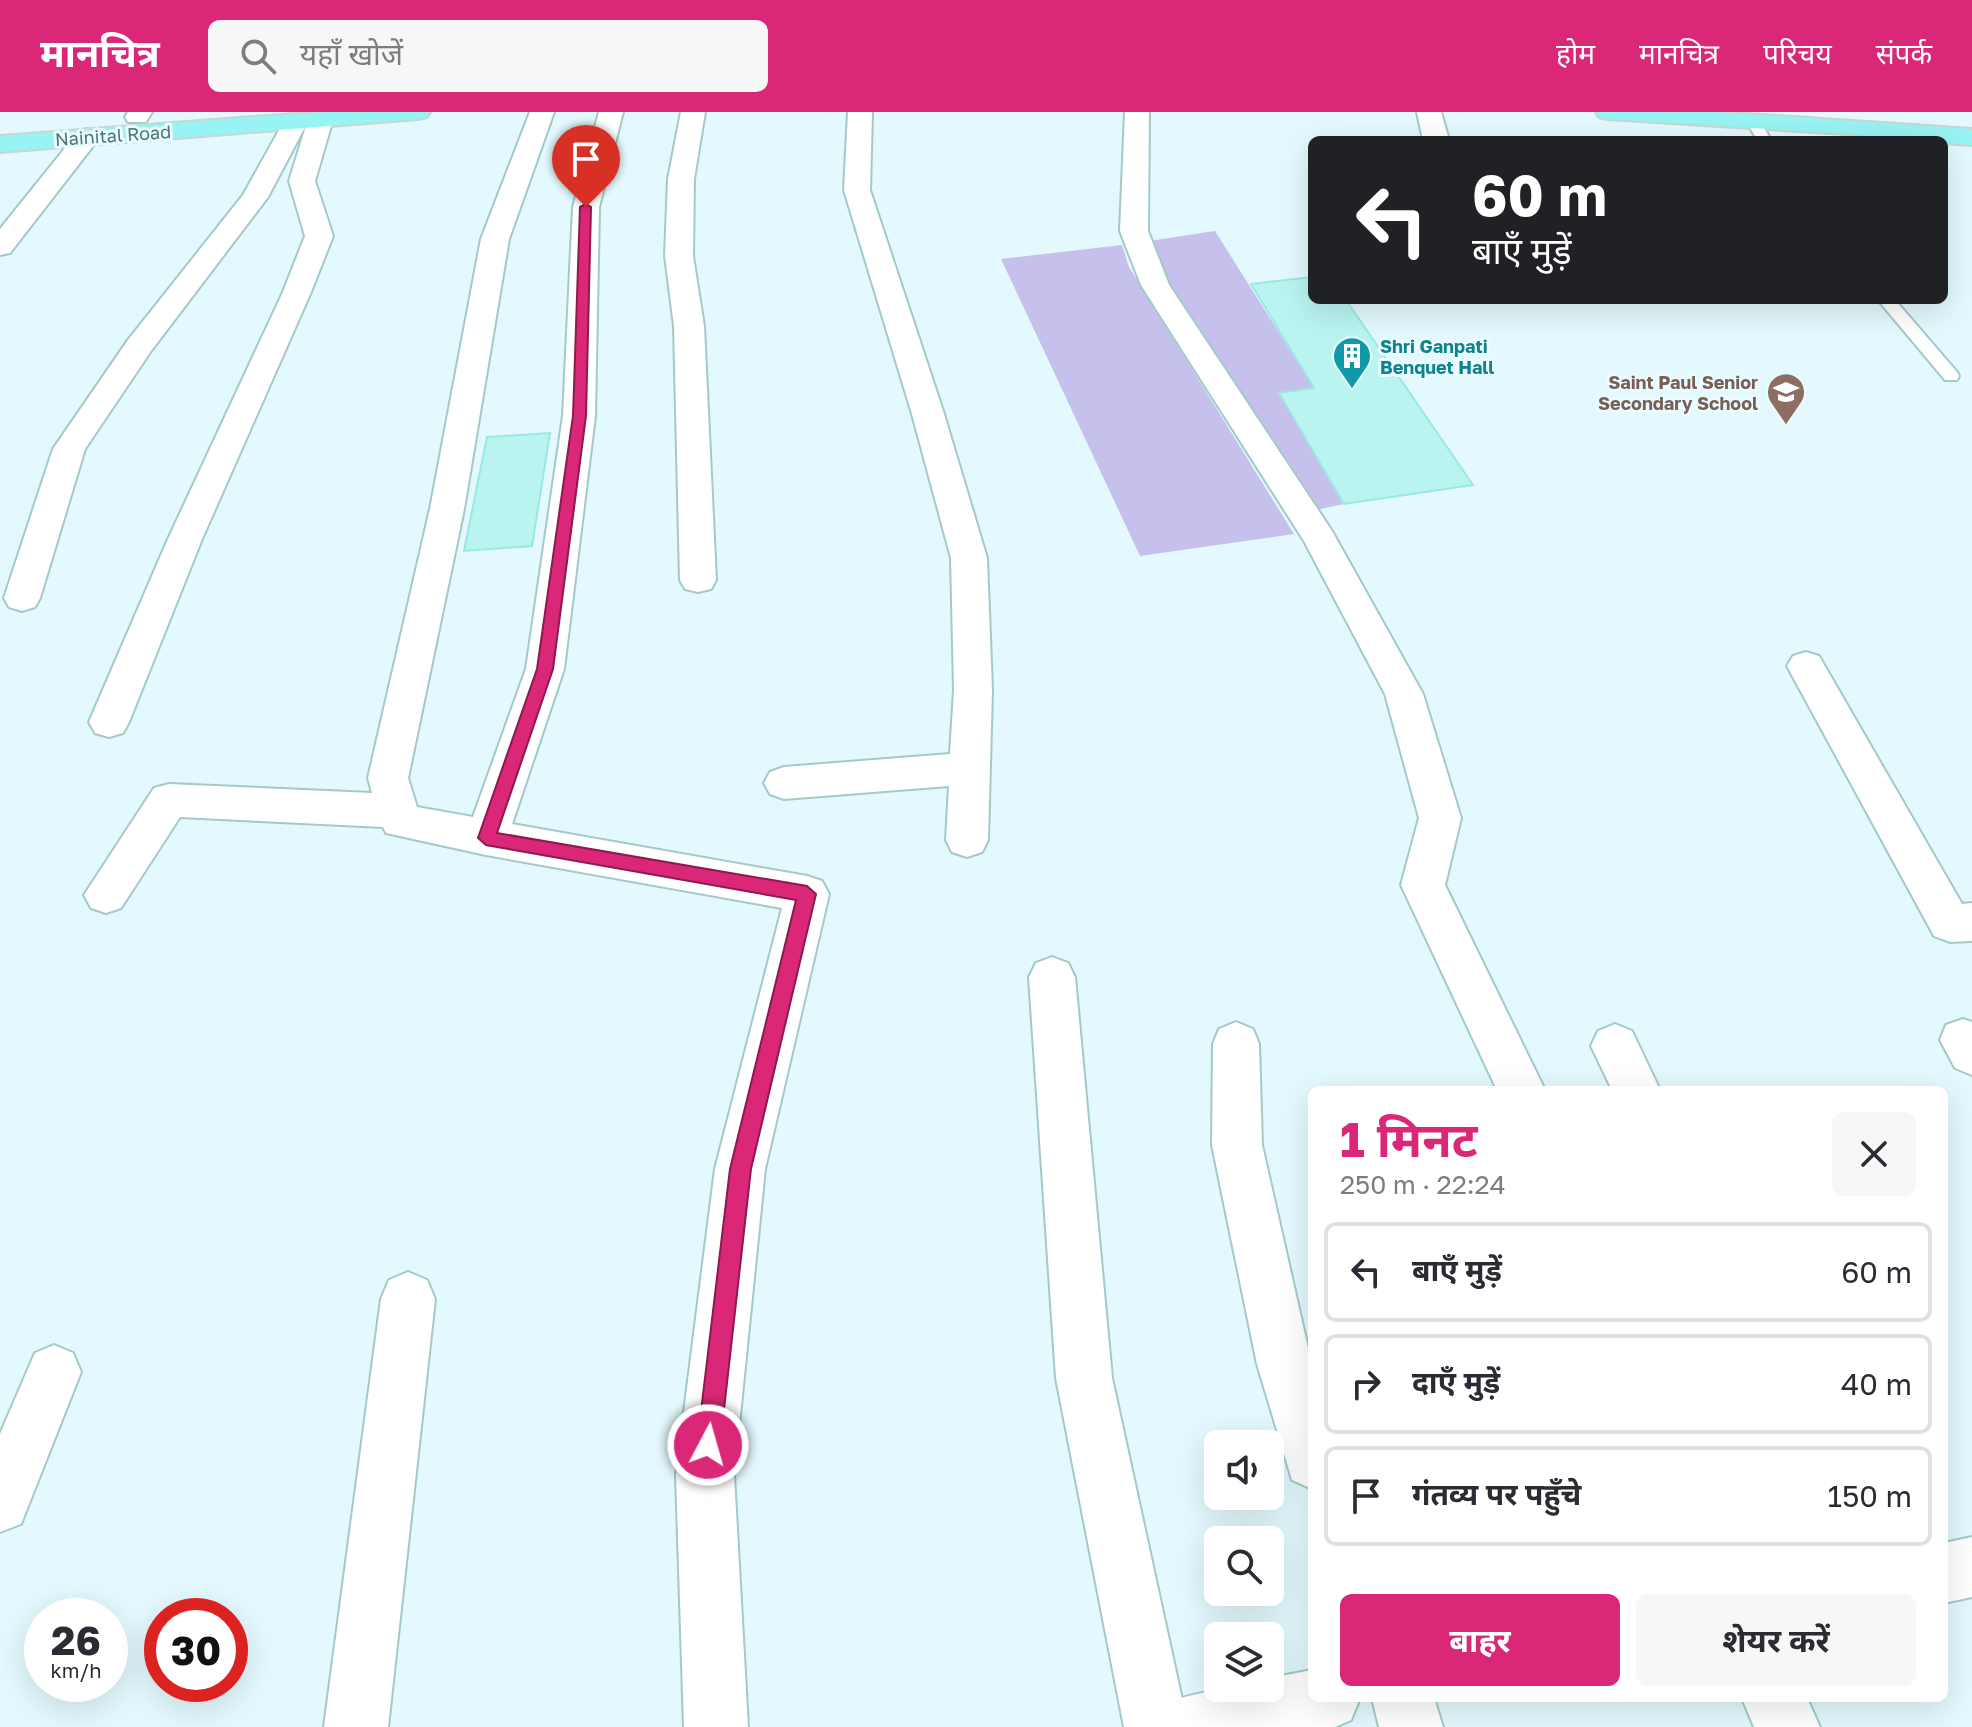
<!DOCTYPE html>
<html lang="hi">
<meta charset="utf-8">
<style>
:root{--surface:#fff;--page:#f7f7f7;--text:#2b2b33;--muted:#7c7c81;--line:#e1e1e2;--accent:#db2777}
body{margin:0;font-family:"Golos Text","Noto Sans Devanagari",sans-serif;background:var(--page);color:var(--text);height:100vh;display:flex;flex-direction:column;font-size:30px;white-space:nowrap}
*{box-sizing:border-box;margin:0}
p{font-size:26px;color:var(--muted)}
.icon{flex:none;width:44px;height:44px;fill:none;stroke:currentColor;stroke-width:2;stroke-linecap:round;stroke-linejoin:round}
.map{position:relative;flex:1;overflow:hidden}
.drawer{position:absolute;left:1308px;top:974px;width:640px;height:616px;display:flex;flex-direction:column;background:var(--surface);border-radius:12px;box-shadow:0 8px 32px #0002}
.drawer>*{flex:none}
.hud{position:absolute;left:1308px;top:24px;width:640px;height:168px;border-radius:12px;box-shadow:0 8px 32px #0002;background:#202124;color:#fff;overflow:hidden}
.tools{position:absolute;left:1204px;top:1318px;display:grid;gap:16px}
.tools a{display:grid;place-items:center;width:80px;height:80px;border-radius:12px;background:var(--surface);box-shadow:0 8px 32px #0002;font-size:40px}
.speed{position:absolute;left:24px;top:1486px;display:flex;gap:16px;font-size:40px;font-weight:700;text-align:center}
.speed>*{display:grid;place-content:center;width:104px;height:104px;border-radius:50%;background:var(--surface);box-shadow:0 8px 32px #0002;line-height:1}
.speed small{font-size:20px;font-weight:400}
.speed .limit{border:12px solid #d22;background:#fff;color:#111}
.pin{position:absolute;display:grid;place-items:center;width:68px;height:68px;color:#fff;margin:-82px -34px;border-radius:50% 50% 50% 0;rotate:-45deg;box-shadow:0 0 8px #0007}
.pin .icon{rotate:45deg}
.me{position:absolute;width:88px;margin:-44px;rotate:6deg;stroke-linejoin:round;filter:drop-shadow(0 0 6px #0008)}
.turn{display:flex;align-items:center;gap:28px;height:168px;padding:0 32px;font-size:36px}
.turn .icon{width:104px;height:104px;stroke-width:2.5}
.turn b{display:block;font-size:56px;line-height:68px}
.round{display:grid;place-items:center;flex:none;width:84px;height:84px;border-radius:12px;background:var(--page)}
.head{display:flex;align-items:center;justify-content:space-between;height:136px;padding:0 32px}
h1{font-size:48px;font-weight:700;line-height:60px;color:var(--accent)}
.button{display:flex;gap:16px;margin-top:auto;padding:16px 32px}
.button a{flex:1;height:92px;border-radius:12px;background:var(--accent);color:#fff;font-size:32px;font-weight:700;line-height:92px;text-align:center}
.button a+a{background:var(--page);color:var(--text)}
ul{padding:0;list-style:none}
li{display:flex;align-items:center;gap:24px;height:100px;margin:0 16px 12px;padding:0 16px;border:4px solid var(--line);border-radius:12px}
li div{flex:1}
li b{display:block;font-size:30px}
li em{font-style:normal}
header{display:flex;align-items:center;gap:48px;box-sizing:border-box;height:112px;padding:0 40px;background:var(--accent);color:#fff}
header strong{font-size:38px}
nav{display:flex;gap:44px;margin-inline-start:auto;font-size:28px}
.search{width:560px;height:72px;background:var(--page);display:flex;align-items:center;gap:20px;box-sizing:border-box;padding:0 28px;border-radius:12px;color:var(--muted);font-size:30px}
.map>svg:first-child{display:block}
.green{fill:#c6c1ec}
.building{fill:#b9f4f1;stroke:#99e8e2;stroke-width:2}
.lines{fill:none;stroke-linecap:round;stroke-linejoin:round}
.service-casing{stroke:#a3cac9;stroke-width:4}
.minor-casing{stroke:#a3cac9;stroke-width:4}
.secondary-casing{stroke:#9fcbcb;stroke-width:4}
.trunk-casing{stroke:#c8d6d5;stroke-width:4}
.service{fill:#fff;fill-rule:evenodd}
.minor{fill:#fff;fill-rule:evenodd}
.secondary{fill:#fff;fill-rule:evenodd}
.trunk{fill:#97f4f3;fill-rule:evenodd}
.route{fill:#db2777;stroke:#8e194d;stroke-width:2}
.labels{text-anchor:middle;dominant-baseline:central;stroke-width:6;stroke-linejoin:round;paint-order:stroke}
.far-street-label{font-size:18px;fill:#477772;stroke:#eafcff}
.far-culture-label{font-size:18px;font-weight:bold;fill:#0d838f;stroke:#eafcff;text-anchor:start}
.far-education-label{font-size:18px;font-weight:bold;fill:#785e54;stroke:#eafcff;text-anchor:end}
</style>
<header>
<strong>मानचित्र</strong>
<div class="search"><svg class="icon" aria-label="search" viewBox="0 0 24 24"><circle cx="10" cy="10" r="6"/><path d="M15 15l6 6"/></svg>यहाँ खोजें</div>
<nav><a>होम</a><a>मानचित्र</a><a>परिचय</a><a>संपर्क</a></nav>
</header>
<div class="map">
<svg width="1972" height="1615" viewBox="0 0 1972 1615">
<rect width="100%" height="100%" fill="#e3f9fd"/>
<g class="green">
<path d="M1215 119 1314 276 1279 281 1344 392 1311 399 1170 178 1149 129Z"/>
<path d="M1122 133 1129 155 1294 422 1140 444 1001 147Z"/>
</g>
<g class="building">
<path d="M1312 165V188H1346L1473 373 1344 392 1279 281 1314 276 1251 172Z"/>
<path d="M550 321 532 434 464 439 487 325Z"/>
</g>
<g class="lines">
<g class="service-casing">
<g id="service">
<path d="M1754 6 1759 7 1771 28H1757L1747 10Z"/>
<path d="M1878 188H1895L1957 260 1959 264 1957 268H1945Z"/>
</g>
</g>
<g class="minor-casing">
<g id="minor">
<path d="M128 0H152L146 10H128L125 5Z"/>
<path d="M323 0 330 2 333 7 315 69 333 124 311 180 202 427 129 610 123 621 109 625 95 621 89 610 168 427 283 180 305 124 289 69 307 11 268 85 151 239 85 337 40 486 35 495 22 499 9 495 4 486 53 337 128 228 243 83 287 4H305L308 9 312 2Z"/>
<path d="M530 0H554L509 127 464 397 408 666 417 695 473 705 526 557 563 304 573 95 599 0H623L599 95 595 304 564 557 512 712 807 764 822 769 829 782 765 1057 734 1363 748 1615H684L676 1363 715 1057 782 796 486 743 386 721 383 715 180 705 121 796 106 801 91 796 84 783 154 676 169 672 372 681 368 666 430 397 481 127Z"/>
<path d="M681 0H705L694 67 693 144 704 214 716 468 711 477 698 480 685 477 680 468 674 214 665 144 668 67Z"/>
<path d="M848 0H872L870 78 944 302 987 446 992 578 988 728 982 740 967 745 952 740 946 728 949 674 784 687 770 682 764 671 770 660 784 655 950 642 954 578 951 446 912 302 844 78Z"/>
<path d="M1125 0H1149L1148 119 1169 173 1332 419 1423 582 1461 706 1445 773 1545 978H1497L1401 773 1419 706 1385 582 1304 429 1141 173 1120 119Z"/>
<path d="M1417 0H1441L1449 28H1423Z"/>
<path d="M87 17 96 20 100 25 10 141 0 143V117L78 20Z"/>
<path d="M1806 540 1819 544 1962 792 1972 791V829L1950 830 1934 824 1787 554 1793 544Z"/>
<path d="M1052 845 1068 851 1075 865 1112 1266 1188 1615H1124L1056 1266 1029 865 1036 851Z"/>
<path d="M1963 907 1972 910V963L1955 956 1940 928 1946 913Z"/>
<path d="M1236 910 1253 917 1259 932 1262 1033 1312 1254V1377L1292 1368 1257 1252 1212 1033 1213 932 1219 917Z"/>
<path d="M1615 912 1632 919 1660 978H1612L1591 934 1598 919Z"/>
<path d="M408 1160 427 1168 435 1187 388 1615H324L381 1187 389 1168Z"/>
<path d="M54 1233 73 1241 81 1260 21 1412 0 1420V1322L35 1241Z"/>
<path d="M1372 1586H1434L1443 1615H1379Z"/>
<path d="M1742 1586H1807L1820 1615H1754Z"/>
</g>
</g>
<g class="secondary-casing">
<g id="secondary">
<path d="M1972 1425V1485L1944 1491V1431Z"/>
<path d="M1312 1558V1586H1360L1351 1608 1335 1615H1152L1162 1593C1198 1578 1231 1576 1270 1576V1566Z"/>
</g>
</g>
<g class="trunk-casing">
<g id="trunk">
<path d="M321 0H430L427 5 418 7 0 40V24Z"/>
<path d="M1596 0H1716L1972 17V33L1944 31V28L1608 7 1599 5Z"/>
</g>
</g>
<use href="#service" class="service"/>
<use href="#minor" class="minor"/>
<use href="#secondary" class="secondary"/>
<use href="#trunk" class="trunk"/>
</g>
<path class="route" d="M586 92 591 95 586 304 553 557 497 721 807 774 816 782 751 1057 720 1333 717 1341 708 1344 700 1341 697 1333 730 1057 796 788 486 733 478 726 537 557 573 304 580 95Z"/>
<defs>
<g id="building-pin" transform="scale(2)"><path d="M0 17L-7.5 6A9.5 9.5 0 1 1 7.5 6Z" fill="#0f9aa8" stroke="#eafcff"/><path d="M-4-6H4V6H1V3H-1V6H-4ZM-2.5-4.3h1.7v1.8h-1.7ZM.8-4.3h1.7v1.8H.8ZM-2.5-1h1.7V.8h-1.7ZM.8-1h1.7V.8H.8Z" fill="#fff"/></g>
<g id="school-pin" transform="scale(2)"><path d="M0 17L-7.5 6A9.5 9.5 0 1 1 7.5 6Z" fill="#8d6e63" stroke="#eafcff"/><path d="M0-5L7-2L0 1L-7-2ZM-4 1L0 2.5L4 1V4Q0 6-4 4Z" fill="#fff"/></g>
</defs>
<g fill-rule="evenodd">
<use href="#building-pin" x="1352" y="244"/>
<use href="#school-pin" x="1786" y="280"/>
</g>
<g class="labels">
<g class="far-street-label">
<text transform="translate(113 23) rotate(-4)">Nainital Road</text>
</g>
<g class="far-culture-label">
<text x="1380" y="234">Shri Ganpati<tspan x="1380" dy="21">Benquet Hall</tspan></text>
</g>
<g class="far-education-label">
<text x="1758" y="270">Saint Paul Senior<tspan x="1758" dy="21">Secondary School</tspan></text>
</g>
</g>
</svg>
<div class="tools">
<a><svg class="icon" aria-label="sound" viewBox="0 0 24 24"><path d="M4 9h4l5-4v14l-5-4H4zM17 9q2 3 0 6"/></svg></a>
<a><svg class="icon" aria-label="search" viewBox="0 0 24 24"><circle cx="10" cy="10" r="6"/><path d="M15 15l6 6"/></svg></a>
<a><svg class="icon" aria-label="layers" viewBox="0 0 24 24"><path d="M12 4l9 5-9 5-9-5zM3 14l9 5 9-5"/></svg></a>
</div>
<div class="speed"><div>26<small>km/h</small></div><div class="limit">30</div></div>
<div class="pin" style="left:586px;top:95px;background:#d93025"><svg class="icon" aria-label="arrive" viewBox="0 0 24 24"><path d="M6 21V4h12l-3 4 3 4H6"/></svg></div>
<svg class="me" style="left:708px;top:1333px" viewBox="-20 -20 40 40"><circle r="17" fill="#db2777" stroke="#fff" stroke-width="3"/><path d="M0-11L8 9 0 5-8 9z" fill="#fff"/></svg>
<div class="hud">
<div class="turn"><svg class="icon" aria-label="left" viewBox="0 0 24 24"><path d="M17 20v-9H6M10 6l-5 5 5 5"/></svg><div><b>60 m</b>बाएँ मुड़ें</div></div>
</div>
<section class="drawer">
<div class="head"><div><h1>1 मिनट</h1><p>250 m · 22:24</p></div><a class="round"><svg class="icon" aria-label="close" viewBox="0 0 24 24"><path d="M6 6l12 12M18 6L6 18"/></svg></a></div>
<ul>
<li><svg class="icon" aria-label="left" viewBox="0 0 24 24"><path d="M17 20v-9H6M10 6l-5 5 5 5"/></svg><div><b>बाएँ मुड़ें</b></div><em>60 m</em></li>
<li><svg class="icon" aria-label="right" viewBox="0 0 24 24"><path d="M7 20v-9h11M14 6l5 5-5 5"/></svg><div><b>दाएँ मुड़ें</b></div><em>40 m</em></li>
<li><svg class="icon" aria-label="arrive" viewBox="0 0 24 24"><path d="M6 21V4h12l-3 4 3 4H6"/></svg><div><b>गंतव्य पर पहुँचे</b></div><em>150 m</em></li>
</ul>
<div class="button"><a>बाहर</a><a>शेयर करें</a></div>
</section>
</div>
